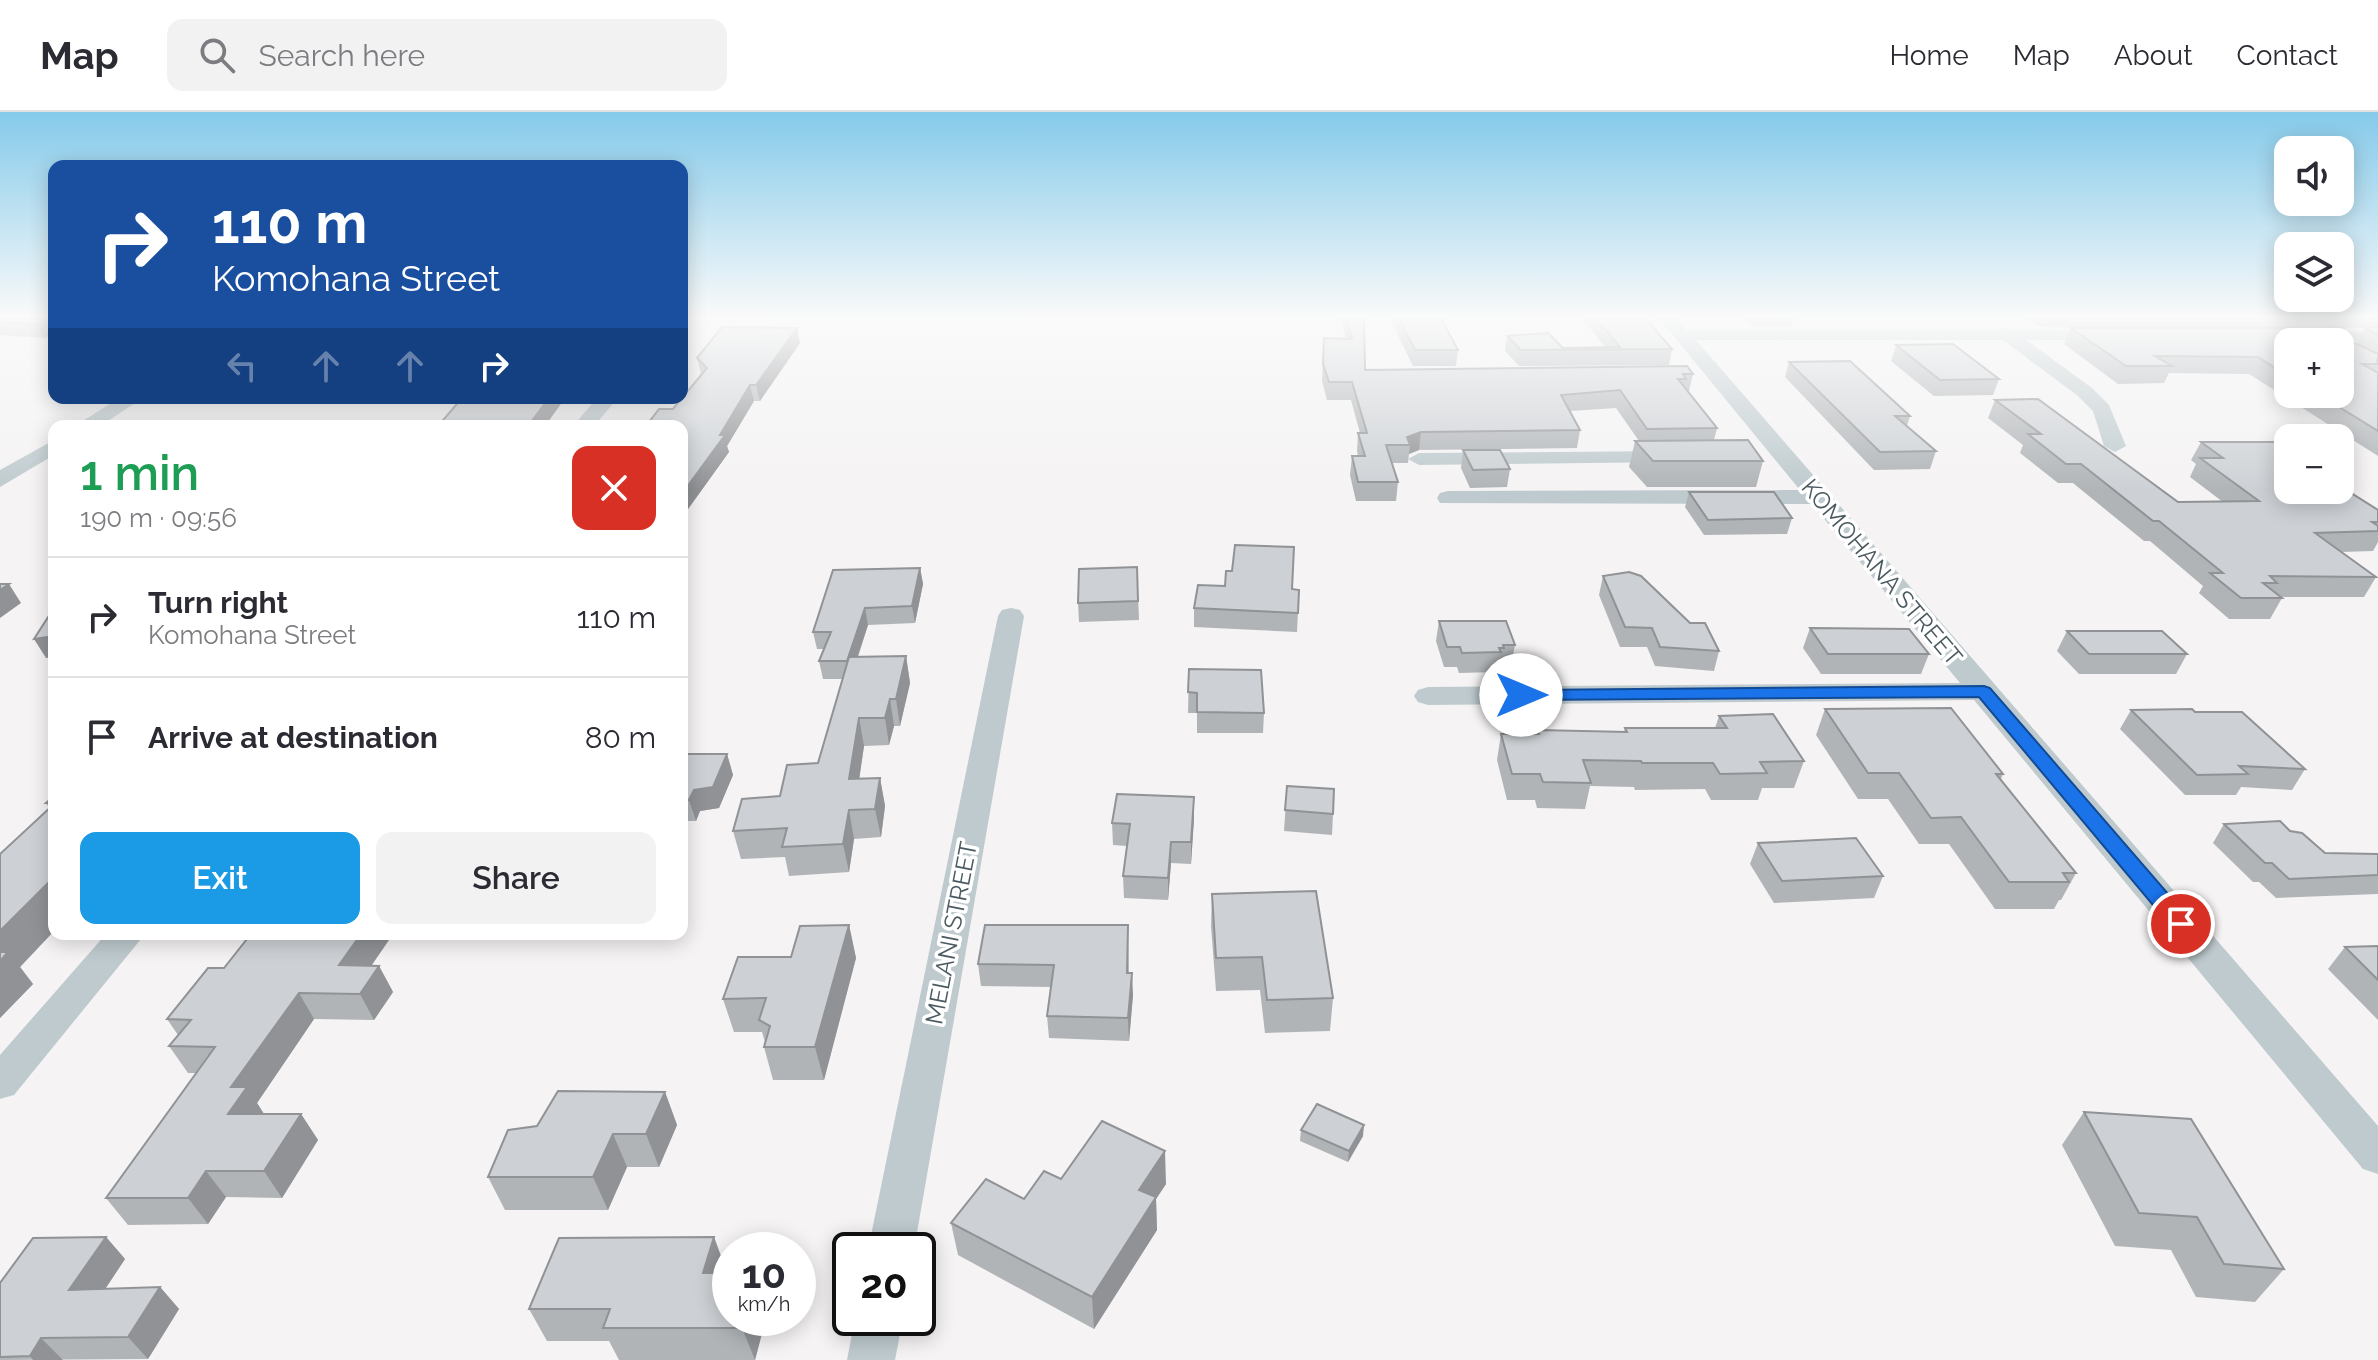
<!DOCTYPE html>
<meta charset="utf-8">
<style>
:root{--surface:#fff;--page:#f2f2f3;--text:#2b2b33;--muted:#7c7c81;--line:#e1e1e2;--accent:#1b9ae6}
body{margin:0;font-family:Raleway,sans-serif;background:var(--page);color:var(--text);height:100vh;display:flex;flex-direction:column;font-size:30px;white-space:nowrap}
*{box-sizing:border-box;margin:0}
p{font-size:26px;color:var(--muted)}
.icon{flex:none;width:44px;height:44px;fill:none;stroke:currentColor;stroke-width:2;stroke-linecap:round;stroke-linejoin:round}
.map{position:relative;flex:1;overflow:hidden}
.panel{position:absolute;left:48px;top:308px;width:640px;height:520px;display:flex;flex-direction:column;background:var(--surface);border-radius:16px;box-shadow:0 4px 20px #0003}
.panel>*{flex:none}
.banner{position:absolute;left:48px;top:48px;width:640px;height:244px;border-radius:16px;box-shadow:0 4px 20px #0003;background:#1a4fa0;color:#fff;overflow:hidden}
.fabs{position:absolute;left:2274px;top:24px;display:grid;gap:16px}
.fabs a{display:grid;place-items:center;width:80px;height:80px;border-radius:16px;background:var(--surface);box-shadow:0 4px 20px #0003;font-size:40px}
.speed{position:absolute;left:712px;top:1120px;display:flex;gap:16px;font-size:40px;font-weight:700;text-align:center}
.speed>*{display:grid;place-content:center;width:104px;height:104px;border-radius:50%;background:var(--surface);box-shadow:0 4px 20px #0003;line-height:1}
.speed small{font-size:20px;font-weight:400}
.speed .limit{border:4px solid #111;border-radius:12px;background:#fff;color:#111}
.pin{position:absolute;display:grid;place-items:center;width:68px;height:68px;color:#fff;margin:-34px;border:4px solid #fff;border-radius:50%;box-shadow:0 2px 8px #0007}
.me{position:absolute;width:88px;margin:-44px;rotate:90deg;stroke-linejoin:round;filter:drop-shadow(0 0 6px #0008)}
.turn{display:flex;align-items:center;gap:28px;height:168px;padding:0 32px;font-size:36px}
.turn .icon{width:104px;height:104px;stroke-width:2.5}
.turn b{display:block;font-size:56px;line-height:68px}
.lanes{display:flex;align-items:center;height:76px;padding:0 32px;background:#0003;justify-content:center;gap:40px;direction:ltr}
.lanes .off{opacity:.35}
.round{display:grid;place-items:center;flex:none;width:84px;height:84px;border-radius:16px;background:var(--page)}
.head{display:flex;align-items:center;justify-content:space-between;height:136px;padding:0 32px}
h1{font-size:48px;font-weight:600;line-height:60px;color:#1e9e55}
.action{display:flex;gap:16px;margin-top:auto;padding:16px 32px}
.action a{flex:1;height:92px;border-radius:16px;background:var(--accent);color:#fff;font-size:32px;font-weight:600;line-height:92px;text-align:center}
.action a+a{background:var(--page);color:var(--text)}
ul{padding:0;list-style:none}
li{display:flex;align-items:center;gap:24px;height:120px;padding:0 32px;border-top:2px solid var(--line)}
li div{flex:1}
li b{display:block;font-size:30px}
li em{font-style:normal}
header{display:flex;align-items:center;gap:48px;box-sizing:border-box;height:112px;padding:0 40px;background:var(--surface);border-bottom:2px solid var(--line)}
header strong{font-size:38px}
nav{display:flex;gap:44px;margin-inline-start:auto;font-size:28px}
.search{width:560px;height:72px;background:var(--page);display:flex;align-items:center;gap:20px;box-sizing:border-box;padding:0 28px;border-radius:16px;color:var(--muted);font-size:30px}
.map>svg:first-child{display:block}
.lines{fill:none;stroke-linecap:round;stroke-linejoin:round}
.minor{fill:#becace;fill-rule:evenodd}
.wall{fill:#b0b4b7;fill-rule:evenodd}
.shaded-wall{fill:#909295}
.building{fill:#cdd1d5;stroke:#909295;stroke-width:2}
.route{fill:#1a73e8;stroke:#114b97;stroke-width:2}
.labels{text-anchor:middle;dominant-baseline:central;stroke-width:7;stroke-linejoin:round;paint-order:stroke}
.street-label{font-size:24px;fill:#4a5a60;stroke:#fff}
</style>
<header>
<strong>Map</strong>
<div class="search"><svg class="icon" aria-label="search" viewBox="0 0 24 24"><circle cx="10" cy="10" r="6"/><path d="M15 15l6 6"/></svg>Search here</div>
<nav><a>Home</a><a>Map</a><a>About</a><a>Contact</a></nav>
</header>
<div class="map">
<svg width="2378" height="1248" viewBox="0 0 2378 1248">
<rect width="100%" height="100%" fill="#f5f3f3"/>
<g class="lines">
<g class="minor">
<path d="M1658 205H1675L1686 218H1996L2003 215 2011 218 2113 219 2116 223 2107 228H2026L2092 276 2109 293 2126 334 2115 340 2104 334 2093 299 2078 284 2003 228H1696L2378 1014V1062L2363 1057 1974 588 1428 593 1418 590 1414 584 1418 578 1428 575 1960 571 1812 392 1440 391 1437 386 1440 381 1448 379 1800 378Z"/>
<path d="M2307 219H2378V229L2301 228 2298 224 2301 220Z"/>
<path d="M119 286H143L100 314H75Z"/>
<path d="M597 286H618L594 314H573Z"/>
<path d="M54 328V343L0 375V358Z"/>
<path d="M1670 339 1678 340 1681 345 1678 350 1419 353 1408 347 1419 341Z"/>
<path d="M1011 496 1020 498 1024 504 914 1138H868L998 504 1002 498Z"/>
<path d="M106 822H145L14 983 0 987V943Z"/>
<path d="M855 1206H903L895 1248H847Z"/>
</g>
</g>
<g class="wall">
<path d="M0 205H54L44 226 0 223Z"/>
<path d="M1339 205H1364L1365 258 1693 262 1689 279H1688L1717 316 1714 328 1763 349 1756 375H1647L1629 355 1635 329H1639L1616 296 1570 299 1580 318 1577 336 1419 338 1409 342 1408 351H1392L1398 370 1396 389H1356L1350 363 1352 344H1358L1357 339 1358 321H1360L1351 288H1327L1322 269 1324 226H1346Z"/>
<path d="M1389 205H1440L1458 238 1456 254H1413Z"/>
<path d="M1581 205H1644L1672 237 1669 253 1519 254 1505 239 1507 224 1563 236 1605 235Z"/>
<path d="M1741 205H1794L1792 214H1753Z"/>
<path d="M2024 205H2378V344L2249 262 2169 261 2164 271 2118 272 2064 232 2071 216H2200L2039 215ZM2344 216H2365L2356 232 2348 228ZM2288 230 2340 282H2288Z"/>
<path d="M800 231 760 289H754L727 334 729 340 688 397 682 396V314L673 297 701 262 697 246Z"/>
<path d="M1896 233 1999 267 1993 283 1934 284 1891 249Z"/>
<path d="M1789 250 1910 304 1907 314 1936 339 1930 357 1874 358 1785 265Z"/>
<path d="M426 286H565L545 314H438L461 287 427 288Z"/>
<path d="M1995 288 2178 390H2223L2190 365 2196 352 2191 348 2201 330 2340 378V360L2348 365 2342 375 2378 398V430L2373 439 2341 440 2376 465 2364 485H2281L2282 486 2270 507H2229L2199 481 2203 474 2150 429H2144L2073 371H2058L2020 341 2023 333 1988 306Z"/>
<path d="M1463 338 1510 357 1507 375 1470 376 1461 356Z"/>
<path d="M1689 380 1792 406 1787 422 1704 423 1685 395Z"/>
<path d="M1137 455 1139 508 1079 510 1078 491Z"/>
<path d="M920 456 923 472 915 511 868 513 858 545 906 544 910 571 900 614H894L889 633 864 634 859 667 880 666 885 694 881 725 854 727 849 760 789 764 785 745 741 747 733 719 780 684 818 651 843 567H823L819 549 824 537H817L813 520Z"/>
<path d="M1603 464 1719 539 1714 559 1655 554 1647 535H1620L1599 483Z"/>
<path d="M1292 477 1299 478 1297 520 1194 515V496Z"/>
<path d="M1439 509 1515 533 1511 553H1501V556H1498L1497 560 1459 561 1457 555H1444L1436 529Z"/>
<path d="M1810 516 1929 542 1921 562H1821L1803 536Z"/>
<path d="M2067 519 2187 542 2176 562H2079L2057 539Z"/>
<path d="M1189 557 1264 601 1263 621H1197V601H1188Z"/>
<path d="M1825 597 2003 662 2001 667 2076 761 2061 788H2059L2054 797H1995L1949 732H1919L1888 687H1858L1816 623Z"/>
<path d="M2131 598 2195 600 2305 657 2292 678 2241 675 2236 683H2185L2120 617Z"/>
<path d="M1719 604 1804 649 1794 676H1762L1758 688H1711L1705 677 1635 678 1634 675 1590 674 1585 697 1537 696 1535 688H1507L1497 648 1501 622H1537L1538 618 1624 620 1625 616H1715Z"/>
<path d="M682 642H727L733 663 719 696 700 699 696 709H688L683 723Z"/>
<path d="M1287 674 1333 702 1332 723 1284 719Z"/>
<path d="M54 684V819L20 855 33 872 0 906V742L49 696 46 691Z"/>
<path d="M1194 685V706L1191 752 1171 751 1168 788 1124 786 1123 764 1127 734 1113 733 1112 711Z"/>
<path d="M2224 712 2290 719 2325 741 2378 742V782L2276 786 2259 770H2253L2213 731Z"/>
<path d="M1758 731 1883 764 1874 786 1774 791 1750 752Z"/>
<path d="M1212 782 1333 886 1330 919 1265 921 1260 878 1216 879 1211 814Z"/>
<path d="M849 813 856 846 824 968H773L764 935 765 930 762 920H734L723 887 791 845Z"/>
<path d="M1128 813 1129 861 1133 883 1129 929 1049 926 1047 904 1051 875 981 874 978 852Z"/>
<path d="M251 822H393L371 854H379L393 880 374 908 314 907 257 991 264 1002H301L318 1028 282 1086 226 1085 208 1112 128 1113 106 1086 197 961H188L169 934 178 923 167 907 224 856Z"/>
<path d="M2378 834V908L2328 857 2345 835Z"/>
<path d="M665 980 677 1013 659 1055H627L608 1098H505L488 1065 537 1014Z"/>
<path d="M2084 1000 2284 1157 2255 1190 2196 1185 2171 1138 2115 1134 2062 1033Z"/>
<path d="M1301 1018 1363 1024 1348 1050 1300 1029Z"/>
<path d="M1061 1067 1166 1072 1156 1087 1157 1118 1094 1217 958 1143 951 1111 1024 1087Z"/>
<path d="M106 1125 125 1147 105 1177 160 1175 179 1197 148 1247 0 1248V1171Z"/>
<path d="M714 1125 726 1158V1161L766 1206 755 1248H619L609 1229H547L529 1197Z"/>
</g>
<g class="shaded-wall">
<path d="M54 206V223L44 226 37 212Z"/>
<path d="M797 216 800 231 760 289 756 273Z"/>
<path d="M750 273 754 289 727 334 729 340 688 397 684 379Z"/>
<path d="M549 286H565L545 314H528Z"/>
<path d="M1421 320 1419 338 1409 342 1410 333 1407 325Z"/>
<path d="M920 456 923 472 915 511 912 494Z"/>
<path d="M9 472 21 491 0 506V478Z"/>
<path d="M865 496 868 513 850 567 847 549Z"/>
<path d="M54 524V545L46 546 34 527Z"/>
<path d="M906 544 910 571 900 614 896 587Z"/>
<path d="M890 587 894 614 889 633 885 606Z"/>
<path d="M859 606 864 634 855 696 849 667Z"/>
<path d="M727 642 733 663 719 696 700 699 696 709 689 688 694 678Z"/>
<path d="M880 666 885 694 881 725 875 697Z"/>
<path d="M1194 685V706L1191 752V730Z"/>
<path d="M682 688 688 709 683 723 682 721Z"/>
<path d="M849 698 854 727 849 760 843 732Z"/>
<path d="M1171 730V751L1168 788V766Z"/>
<path d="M48 771 54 779V819L20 855 33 872 0 906V819Z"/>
<path d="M849 813 856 846 824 968 815 935Z"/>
<path d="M361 822H393L354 879 339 853Z"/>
<path d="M379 854 393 880 374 908 360 882Z"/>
<path d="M1132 861 1133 883 1129 929 1128 906Z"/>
<path d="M299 881 314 907 257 991 264 1002H228L231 975Z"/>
<path d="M665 980 677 1013 659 1055 646 1022Z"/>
<path d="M301 1002 318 1028 282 1086 264 1059Z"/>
<path d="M1364 1013 1363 1024 1348 1050 1349 1039Z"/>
<path d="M613 1022 627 1055 608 1098 593 1065Z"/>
<path d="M1165 1039 1166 1072 1156 1087 1157 1118 1094 1217 1092 1185 1139 1078Z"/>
<path d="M206 1059 226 1085 208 1112 188 1086Z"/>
<path d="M106 1125 125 1147 90 1200 69 1178Z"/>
<path d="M714 1125 726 1158 716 1194 703 1161Z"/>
<path d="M160 1175 179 1197 148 1247 128 1225Z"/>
<path d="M745 1206H766L755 1248 742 1216Z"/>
<path d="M41 1226 63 1248H33L30 1244Z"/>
</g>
<g class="building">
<path d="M0 205H54V206L37 212 0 210Z"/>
<path d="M1345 205H1364L1365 258 1687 254 1693 262H1683L1686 267H1678L1717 316 1647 317 1620 278 1561 283 1580 318 1421 320 1407 325 1410 333H1386L1398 370H1358L1352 344H1365L1358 321H1367L1352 270H1329L1323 252 1324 226 1352 227Z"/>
<path d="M1398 205H1440L1458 238H1415Z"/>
<path d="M1595 205H1644L1672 237 1521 238 1507 224 1548 221 1563 236 1620 235Z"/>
<path d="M722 215 797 216 756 273H750L720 323H725L684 379H682V314H646L659 297H673L707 256 697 246Z"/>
<path d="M2378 215V223L2365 216Z"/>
<path d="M2071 216H2344L2348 228 2378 242V248H2377L2378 252H2362L2378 261V319L2318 282H2340V230H2288V264L2258 245 2155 244 2172 254H2126Z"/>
<path d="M1953 232 1999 267 1940 268 1896 233Z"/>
<path d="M1850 249 1910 304H1895L1936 339 1880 340 1789 250Z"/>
<path d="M462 286H549L528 314H438Z"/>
<path d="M2038 287 2178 390 2259 389 2200 346H2223L2201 330H2288V378H2340V374L2378 398V410H2372L2378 414V419L2315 421 2376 465 2270 464 2277 471H2263L2282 486H2241L2210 461H2223L2159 409H2153L2081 352H2066L2028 322H2041L1995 288Z"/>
<path d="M1748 328 1763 349H1653L1635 329Z"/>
<path d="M1463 338H1500L1510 357 1473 358Z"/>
<path d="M2340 360 2348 365H2340Z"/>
<path d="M1689 380H1774L1792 406 1708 408Z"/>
<path d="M1235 433 1294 435 1292 477 1299 478 1298 501 1194 496 1198 473 1225 474 1226 459H1232Z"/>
<path d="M1137 455 1138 489 1078 491 1079 457Z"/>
<path d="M920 456 912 494 865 496 847 549H819L831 520H813L833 458Z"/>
<path d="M1629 460 1641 464 1690 511H1705L1719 539 1660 535 1652 516 1625 515 1603 464Z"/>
<path d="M0 472H9L0 478Z"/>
<path d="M54 496V524L34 527Z"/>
<path d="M1439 509H1506L1515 533H1503L1504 536H1499L1501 540 1462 541 1460 535H1447Z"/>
<path d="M1810 516 1909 517 1929 542H1828Z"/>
<path d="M2067 519H2162L2187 542H2089Z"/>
<path d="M906 544 896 587H890L885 606H859L849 667 880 666 875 697 849 698 843 732 782 735 787 716 733 719 742 687 780 684 787 653 818 651 849 545Z"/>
<path d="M1189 557 1261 558 1264 601 1197 600V581L1188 580Z"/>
<path d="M1951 596 2003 662H1996L2076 761H2063L2069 770H2009L1961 705 1931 706 1899 661H1868L1825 597Z"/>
<path d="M2192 597 2195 600H2242L2305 657 2239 654 2248 662 2197 663 2131 598Z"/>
<path d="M1773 602 1804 649 1760 650 1767 661 1720 662 1713 651H1642L1641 649 1583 648 1591 671 1543 670 1540 662H1512L1501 622H1539L1538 618 1627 620 1625 616H1727L1719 604Z"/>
<path d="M682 642H727L713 675 694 678 689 688H682Z"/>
<path d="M1287 674 1334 677 1333 702 1285 698Z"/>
<path d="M1117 682 1194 685 1191 730H1171L1168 766 1123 764 1130 712 1112 711Z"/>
<path d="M54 684V691H46Z"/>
<path d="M54 692V771H48L0 819V742Z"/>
<path d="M2280 709 2290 719 2302 721 2325 741 2378 742V763L2289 767 2272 751H2265L2224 712Z"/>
<path d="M1856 726 1883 764 1782 769 1758 731Z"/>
<path d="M1316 779 1333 886 1267 888 1262 845 1216 846 1212 782Z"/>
<path d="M849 813 815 935H764L770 914 759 908 766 886 723 887 738 845H791L800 814Z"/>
<path d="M985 813H1128L1127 861H1132L1128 906 1047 904 1054 853 978 852Z"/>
<path d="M251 822H361L339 853 379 854 360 882 299 881 231 975H247L228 1002H301L264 1059H206L188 1086H106L215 935 169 934 191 908 167 907 208 856H224Z"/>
<path d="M2378 834V868L2345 835Z"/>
<path d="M0 840H8L0 849Z"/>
<path d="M558 979 665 980 646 1022H613L593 1065H488L508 1018 537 1014Z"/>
<path d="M1317 992 1364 1013 1349 1039 1301 1018Z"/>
<path d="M2084 1000 2191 1007 2284 1157 2224 1152 2197 1105 2139 1101Z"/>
<path d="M1102 1009 1165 1039 1139 1078 1156 1085 1092 1185 951 1111 986 1067 1024 1087 1044 1059 1061 1067Z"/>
<path d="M106 1125 69 1178 160 1175 128 1225 41 1226 30 1244 0 1245V1171L33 1126Z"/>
<path d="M714 1125 703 1161H730V1206H745L742 1216H603L610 1197H529L559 1126Z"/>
</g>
<linearGradient id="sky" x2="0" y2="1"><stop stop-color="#85caea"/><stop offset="0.54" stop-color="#fafafa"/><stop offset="1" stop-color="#fafafa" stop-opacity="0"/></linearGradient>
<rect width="2378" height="379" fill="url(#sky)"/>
<path class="route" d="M1984 574 1990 576 2189 806 2192 812 2189 817H2173L1979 585 1521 588 1512 583 1521 578Z"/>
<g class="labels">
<g class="street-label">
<text transform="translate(1882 460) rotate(50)">KOMOHANA STREET</text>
<text transform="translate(951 821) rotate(-79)">MELANI STREET</text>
</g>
</g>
</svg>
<div class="fabs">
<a><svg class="icon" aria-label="sound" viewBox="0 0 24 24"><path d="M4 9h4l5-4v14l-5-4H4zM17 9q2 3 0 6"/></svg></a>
<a><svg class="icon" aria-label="layers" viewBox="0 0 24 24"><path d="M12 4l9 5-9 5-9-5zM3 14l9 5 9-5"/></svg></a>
<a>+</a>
<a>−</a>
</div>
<div class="speed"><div>10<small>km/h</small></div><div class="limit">20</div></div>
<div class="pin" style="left:2181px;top:812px;background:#d93025"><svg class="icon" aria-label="arrive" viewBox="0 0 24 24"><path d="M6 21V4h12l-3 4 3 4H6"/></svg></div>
<svg class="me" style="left:1521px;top:583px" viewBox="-20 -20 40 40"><circle r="19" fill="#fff"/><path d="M0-13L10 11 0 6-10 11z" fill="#1a73e8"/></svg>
<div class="banner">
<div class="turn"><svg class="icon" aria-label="right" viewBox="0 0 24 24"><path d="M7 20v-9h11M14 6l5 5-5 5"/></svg><div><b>110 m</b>Komohana Street</div></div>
<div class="lanes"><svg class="icon off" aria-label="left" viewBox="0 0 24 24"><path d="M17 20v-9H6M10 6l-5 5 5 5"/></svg><svg class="icon off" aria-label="ahead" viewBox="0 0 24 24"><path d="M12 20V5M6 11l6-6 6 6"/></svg><svg class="icon off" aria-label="ahead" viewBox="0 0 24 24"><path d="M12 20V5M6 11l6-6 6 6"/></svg><svg class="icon" aria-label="right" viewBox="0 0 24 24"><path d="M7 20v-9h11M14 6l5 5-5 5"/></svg></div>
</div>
<section class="panel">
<div class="head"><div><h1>1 min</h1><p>190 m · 09:56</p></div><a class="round" style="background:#d93025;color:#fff"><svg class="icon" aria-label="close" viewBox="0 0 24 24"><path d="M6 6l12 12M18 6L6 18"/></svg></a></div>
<ul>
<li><svg class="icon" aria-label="right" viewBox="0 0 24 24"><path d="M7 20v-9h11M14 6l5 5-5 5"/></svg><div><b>Turn right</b><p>Komohana Street</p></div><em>110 m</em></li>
<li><svg class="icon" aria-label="arrive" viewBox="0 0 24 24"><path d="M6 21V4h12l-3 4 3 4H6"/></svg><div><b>Arrive at destination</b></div><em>80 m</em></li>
</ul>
<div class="action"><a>Exit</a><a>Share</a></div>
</section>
</div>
